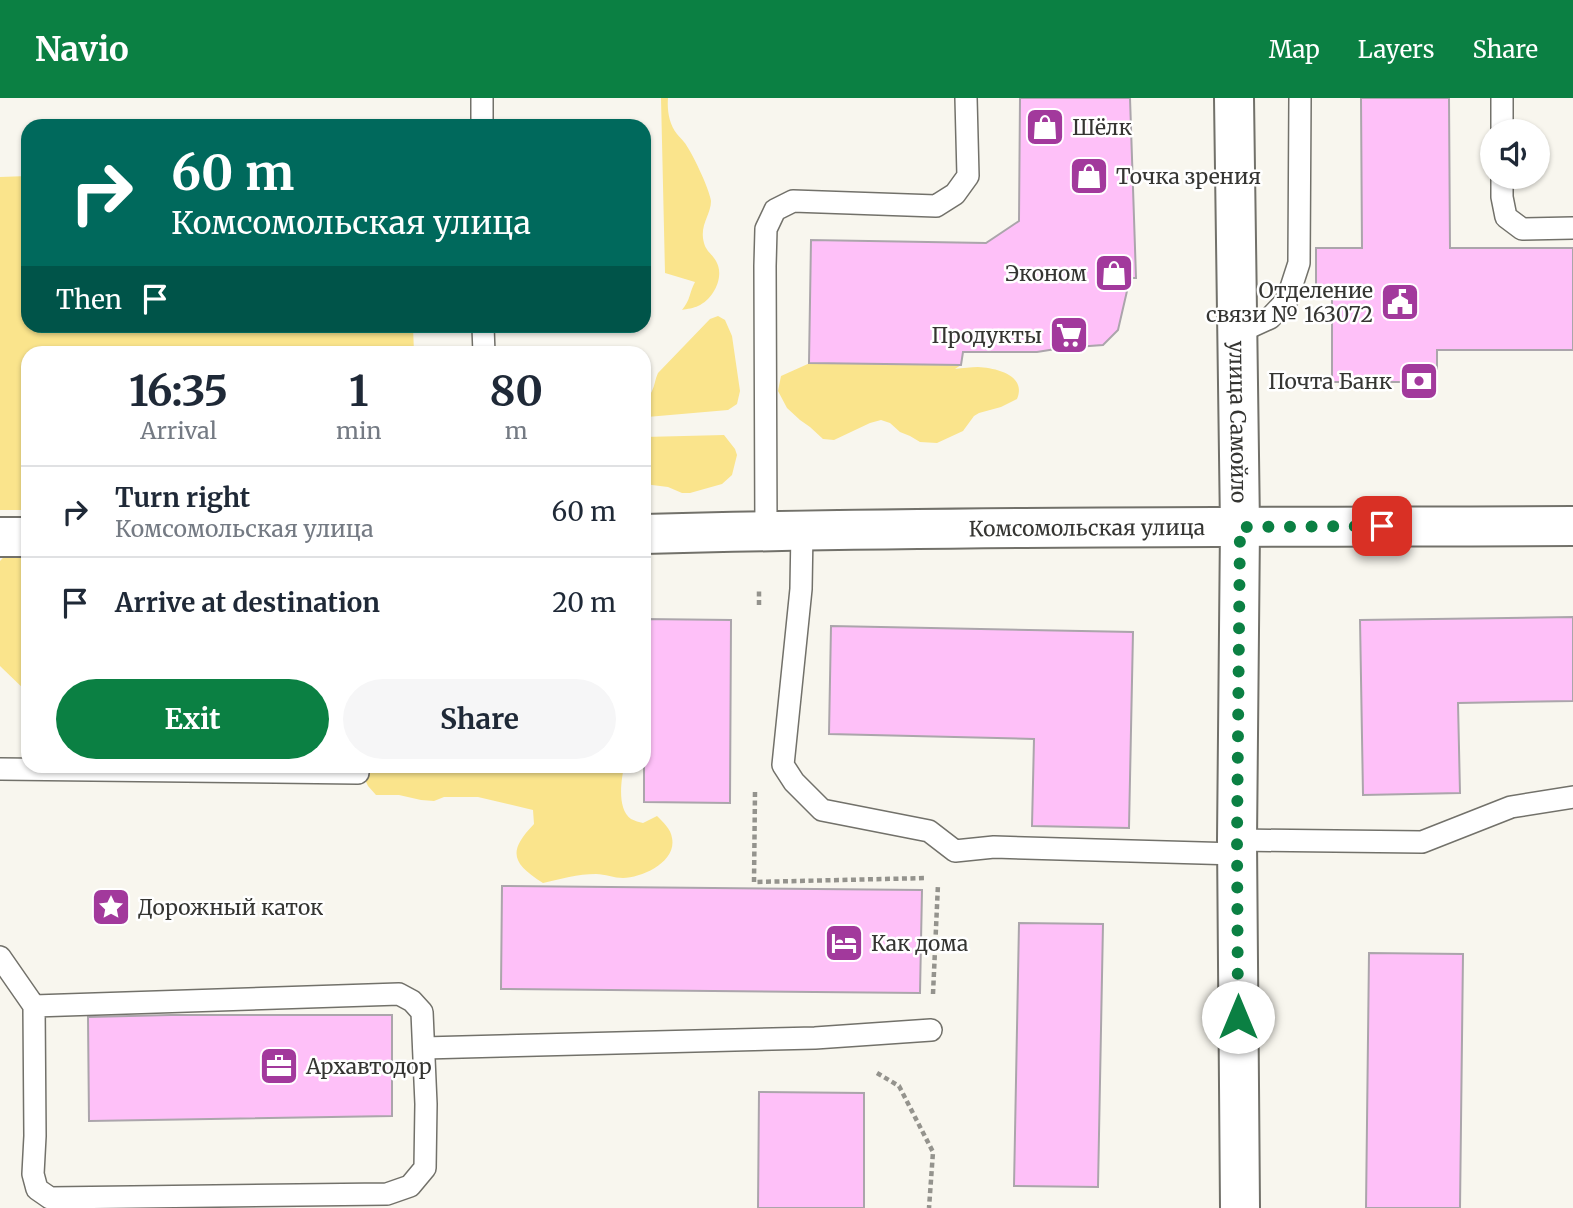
<!DOCTYPE html>
<meta charset="utf-8">
<style>
:root{--surface:#fff;--page:#f6f6f7;--text:#1f2937;--muted:#747a83;--line:#e0e1e3;--accent:#0b8043}
body{margin:0;font-family:Merriweather,serif;background:var(--page);color:var(--text);height:100vh;display:flex;flex-direction:column;font-size:26px;white-space:nowrap}
*{box-sizing:border-box;margin:0}
p{font-size:23px;color:var(--muted)}
.icon{flex:none;width:38px;height:38px;fill:none;stroke:currentColor;stroke-width:2;stroke-linecap:round;stroke-linejoin:round}
.map{position:relative;flex:1;overflow:hidden}
.side{position:absolute;left:21px;top:248px;width:630px;height:427px;display:flex;flex-direction:column;background:var(--surface);border-radius:21px;box-shadow:0 2px 5px #0004}
.side>*{flex:none}
.top-card{position:absolute;left:21px;top:21px;width:630px;height:214px;border-radius:21px;box-shadow:0 2px 5px #0004;background:#00695c;color:#fff;overflow:hidden}
.buttons{position:absolute;left:1480px;top:21px;display:grid;gap:14px}
.buttons a{display:grid;place-items:center;width:70px;height:70px;border-radius:50%;background:var(--surface);box-shadow:0 2px 5px #0004;font-size:35px}
.pin{position:absolute;display:grid;place-items:center;width:60px;height:60px;color:#fff;margin:-30px;border-radius:14px;box-shadow:0 4px 10px #0006}
.me{position:absolute;width:77px;margin:-38px;rotate:0deg;stroke-linejoin:round;filter:drop-shadow(0 0 5px #0008)}
.turn{display:flex;align-items:center;gap:24px;height:147px;padding:0 35px;font-size:32px}
.turn .icon{width:91px;height:91px;stroke-width:2.5}
.turn b{display:block;font-size:49px;line-height:60px}
.then{display:flex;align-items:center;height:66px;padding:0 35px;background:#0003;gap:14px;font-size:26px}
.eta{display:flex;justify-content:space-evenly;align-items:center;height:119px;text-align:center}
.eta b{font-size:42px;font-weight:700;line-height:49px}
.button{display:flex;gap:14px;margin-top:auto;padding:14px 35px}
.button a{flex:1;height:80px;border-radius:42px;background:var(--accent);color:#fff;font-size:28px;font-weight:700;line-height:80px;text-align:center}
.button a+a{background:var(--page);color:var(--text)}
ul{padding:0;list-style:none}
li{display:flex;align-items:center;gap:21px;height:91px;padding:0 35px;border-top:2px solid var(--line)}
li div{flex:1}
li b{display:block;font-size:26px}
li em{font-style:normal}
header{display:flex;align-items:center;gap:42px;box-sizing:border-box;height:98px;padding:0 35px;background:var(--accent);color:#fff}
header strong{font-size:33px}
nav{display:flex;gap:38px;margin-inline-start:auto;font-size:24px}
.map>svg:first-child{display:block}
.green{fill:#fae48c}
.building{fill:#fec0f8;stroke:#aba5ab;stroke-width:2}
.lines{fill:none;stroke-linecap:round;stroke-linejoin:round}
.service-casing{stroke:#72716a;stroke-width:24}
.minor-casing{stroke:#72716a;stroke-width:42}
.path{stroke:#94938d;stroke-width:4.5;stroke-dasharray:5 3.5;stroke-linecap:butt}
.service{stroke:#fff;stroke-width:21}
.minor{stroke:#fff;stroke-width:38}
.route{stroke:#0b8043;stroke-width:12;stroke-dasharray:0 21.6}
.labels{text-anchor:middle;dominant-baseline:central;stroke-width:5;stroke-linejoin:round;paint-order:stroke}
.poi-label{font-size:21px;fill:#353532;stroke:#fff;text-anchor:start}
.street-label{font-size:21px;fill:#353532;stroke:#fff}
</style>
<header>
<strong>Navio</strong>
<nav><a>Map</a><a>Layers</a><a>Share</a></nav>
</header>
<div class="map">
<svg width="1573" height="1110" viewBox="0 0 1573 1110">
<rect width="100%" height="100%" fill="#f8f6ee"/>
<g class="green">
<path d="M661 0H668C667 12 669 26 677 36 679 39 682 41 684 44 691 52 710 92 711 103 711 117 699 127 704 145 706 153 712 156 716 163 725 178 714 201 698 208 694 210 687 211 682 212 691 201 689 195 695 184L665 175Z"/>
<path d="M28 78V228H413L414 255 28 256V412H0V79Z"/>
<path d="M718 218 725 222 732 238 740 293 737 306 728 312 647 319 644 317C644 306 647 303 652 293 655 287 655 281 658 275L710 221Z"/>
<path d="M810 265 961 267 955 271C963 270 971 269 978 269 996 270 1027 277 1017 301L1001 309 979 315 974 318 963 333 937 345 920 344 910 338 900 334 890 325 881 322 870 325 834 342 823 341 810 329 800 322 787 310 778 293 781 278Z"/>
<path d="M724 337 735 351 737 357 732 377 722 386 690 395H682L668 389 652 387 644 385V339Z"/>
<path d="M28 433V595L0 568V463Z"/>
<path d="M359 669H624C621 683 617 711 631 721 635 723 639 724 643 725L657 718C663 724 671 731 672 740 677 764 642 780 623 780 614 780 605 776 596 776 578 776 560 781 543 785 511 765 508 753 534 726L533 712 478 699H444L434 703 421 702 399 697H376L368 688Z"/>
</g>
<g class="building">
<path d="M1020 0H1130L1136 180H1130L1118 232 1103 247 1062 250 1037 254H963L961 267 809 265 811 142 986 145 1019 123Z"/>
<path d="M1361 0H1449L1450 150H1573V252H1437V284H1332V193H1316V150H1362Z"/>
<path d="M1573 519V603L1458 605 1460 695 1363 697 1360 522Z"/>
<path d="M644 521 731 522 730 705 644 704Z"/>
<path d="M831 528 1133 534 1129 730 1032 728 1034 641 829 636Z"/>
<path d="M502 788 922 792 920 895 501 891Z"/>
<path d="M1019 825 1103 826 1098 1089 1014 1088Z"/>
<path d="M1369 855 1463 856 1460 1110H1366Z"/>
<path d="M171 917H392V1018L89 1023 88 919Z"/>
<path d="M759 994 864 995V1110H758Z"/>
</g>
<g class="lines">
<g class="service-casing">
<g id="service">
<path d="M482 0V28"/>
<path d="M1502 0V33"/>
<path d="M1502 79V99L1506 119 1522 131 1573 130"/>
<path d="M483 228 484 256"/>
<path d="M1237 235 1270 220 1287 202 1299 165 1300 0"/>
<path d="M766 433 765 168 766 131 775 112 793 103 936 108 955 96 968 78 966 0"/>
<path d="M802 433 801 491 783 667 794 684 822 712 929 733 955 753 994 749 1237 756"/>
<path d="M0 671 358 675"/>
<path d="M1237 742 1422 744 1511 709 1573 699"/>
<path d="M0 859 34 908 35 1038 33 1076 37 1091 50 1100 387 1096 410 1088 425 1070 426 1006 422 914 412 903 399 896 34 908"/>
<path d="M424 950 815 940 931 932"/>
</g>
</g>
<g class="minor-casing">
<g id="minor">
<path id="s1" d="M1234 0 1240 429 1237 742 1240 1110"/>
<path id="s2" d="M644 436C954 428 1263 429 1573 428"/>
<path d="M0 439H28"/>
</g>
</g>
<g class="path">
<path d="M759 507V491"/>
<path d="M755 694 754 784 927 780"/>
<path d="M933 896 938 786"/>
<path d="M877 975 899 988 933 1054 929 1110"/>
</g>
<use href="#service" class="service"/>
<use href="#minor" class="minor"/>
</g>
<g class="lines">
<path class="route" d="M1238 919 1237 741 1240 429 1382 428"/>
</g>
<defs>
<g id="shop-square" transform="scale(2.0125)"><rect x="-9" y="-9" width="18" height="18" rx="4" fill="#a2399c" stroke="#fff"/><path d="M-5-2.5h2.3a2.7 3.5 0 0 1 5.4 0H5L5.5 6h-11ZM-1.5-2.5h3a1.5 2.3 0 0 0-3 0Z" fill="#fff"/></g>
<g id="civic-square" transform="scale(2.0125)"><rect x="-9" y="-9" width="18" height="18" rx="4" fill="#a2399c" stroke="#fff"/><path d="M-.6-6.5H3V-4.5H.6V-3L4-1V1h2V6H-6V1h2V-1L-.6-3ZM-1.2 2.5V6h2.4V2.5Z" fill="#fff"/></g>
<g id="supermarket-square" transform="scale(2.0125)"><rect x="-9" y="-9" width="18" height="18" rx="4" fill="#a2399c" stroke="#fff"/><path d="M-6-5.5h2.5l.6 2H6L4.5 2H-2.5L-4.4-4H-6ZM-1.5 3.2a1.3 1.3 0 1 0 .1 0ZM3 3.2a1.3 1.3 0 1 0 .1 0Z" fill="#fff"/></g>
<g id="bank-square" transform="scale(2.0125)"><rect x="-9" y="-9" width="18" height="18" rx="4" fill="#a2399c" stroke="#fff"/><path d="M-6-4H6V4H-6ZM0-2.3a2.3 2.3 0 1 0 0 4.6a2.3 2.3 0 1 0 0-4.6Z" fill="#fff"/></g>
<g id="sight-square" transform="scale(2.0125)"><rect x="-9" y="-9" width="18" height="18" rx="4" fill="#a2399c" stroke="#fff"/><path d="M0-6L1.8-2.2L6-1.7L2.9 1.2L3.7 5.4L0 3.3L-3.7 5.4L-2.9 1.2L-6-1.7L-1.8-2.2Z" fill="#fff"/></g>
<g id="hotel-square" transform="scale(2.0125)"><rect x="-9" y="-9" width="18" height="18" rx="4" fill="#a2399c" stroke="#fff"/><path d="M-6-4.5h1.5V1H6V5H4.5V3h-9V5H-6ZM-4 0a1.8 1.8 0 1 1 3.6 0ZM.5 0V-2.5h3Q6-2.5 6 0Z" fill="#fff"/></g>
<g id="office-square" transform="scale(2.0125)"><rect x="-9" y="-9" width="18" height="18" rx="4" fill="#a2399c" stroke="#fff"/><path d="M-6-3h4V-5.5h4V-3h4V5H-6ZM-1-4.5V-3h2v-1.5ZM-6 0V1H6V0Z" fill="#fff"/></g>
</defs>
<g fill-rule="evenodd">
<use href="#shop-square" x="1045" y="29"/>
<use href="#shop-square" x="1089" y="78"/>
<use href="#shop-square" x="1114" y="175"/>
<use href="#civic-square" x="1400" y="204"/>
<use href="#supermarket-square" x="1069" y="237"/>
<use href="#bank-square" x="1419" y="283"/>
<use href="#sight-square" x="111" y="809"/>
<use href="#hotel-square" x="844" y="845"/>
<use href="#office-square" x="279" y="968"/>
</g>
<g class="labels">
<g class="poi-label">
<text x="1072" y="29">Шёлк</text>
<text x="1116" y="78">Точка зрения</text>
<text x="1087" y="175" text-anchor="end">Эконом</text>
<text x="1373" y="192" text-anchor="end">Отделение<tspan x="1373" dy="24">связи № 163072</tspan></text>
<text x="1042" y="237" text-anchor="end">Продукты</text>
<text x="1392" y="283" text-anchor="end">Почта Банк</text>
<text x="138" y="809">Дорожный каток</text>
<text x="871" y="845">Как дома</text>
<text x="306" y="968">Архавтодор</text>
</g>
<g class="street-label">
<text stroke="none"><textPath href="#s1" startOffset="324">улица Самойло</textPath></text>
<text stroke="none"><textPath href="#s2" startOffset="443">Комсомольская улица</textPath></text>
</g>
</g>
</svg>
<div class="buttons">
<a><svg class="icon" aria-label="sound" viewBox="0 0 24 24"><path d="M4 9h4l5-4v14l-5-4H4zM17 9q2 3 0 6"/></svg></a>
</div>
<div class="pin" style="left:1382px;top:428px;background:#d93025"><svg class="icon" aria-label="arrive" viewBox="0 0 24 24"><path d="M6 21V4h12l-3 4 3 4H6"/></svg></div>
<svg class="me" style="left:1238px;top:919px" viewBox="-20 -20 40 40"><circle r="19" fill="#fff"/><path d="M0-13L10 11 0 6-10 11z" fill="#0b8043"/></svg>
<div class="top-card">
<div class="turn"><svg class="icon" aria-label="right" viewBox="0 0 24 24"><path d="M7 20v-9h11M14 6l5 5-5 5"/></svg><div><b>60 m</b>Комсомольская улица</div></div>
<div class="then">Then<svg class="icon" aria-label="arrive" viewBox="0 0 24 24"><path d="M6 21V4h12l-3 4 3 4H6"/></svg></div>
</div>
<section class="side">
<div class="eta">
<div><b>16:35</b><p>Arrival</p></div>
<div><b>1</b><p>min</p></div>
<div><b>80</b><p>m</p></div>
</div>
<ul>
<li><svg class="icon" aria-label="right" viewBox="0 0 24 24"><path d="M7 20v-9h11M14 6l5 5-5 5"/></svg><div><b>Turn right</b><p>Комсомольская улица</p></div><em>60 m</em></li>
<li><svg class="icon" aria-label="arrive" viewBox="0 0 24 24"><path d="M6 21V4h12l-3 4 3 4H6"/></svg><div><b>Arrive at destination</b></div><em>20 m</em></li>
</ul>
<div class="button"><a>Exit</a><a>Share</a></div>
</section>
</div>
